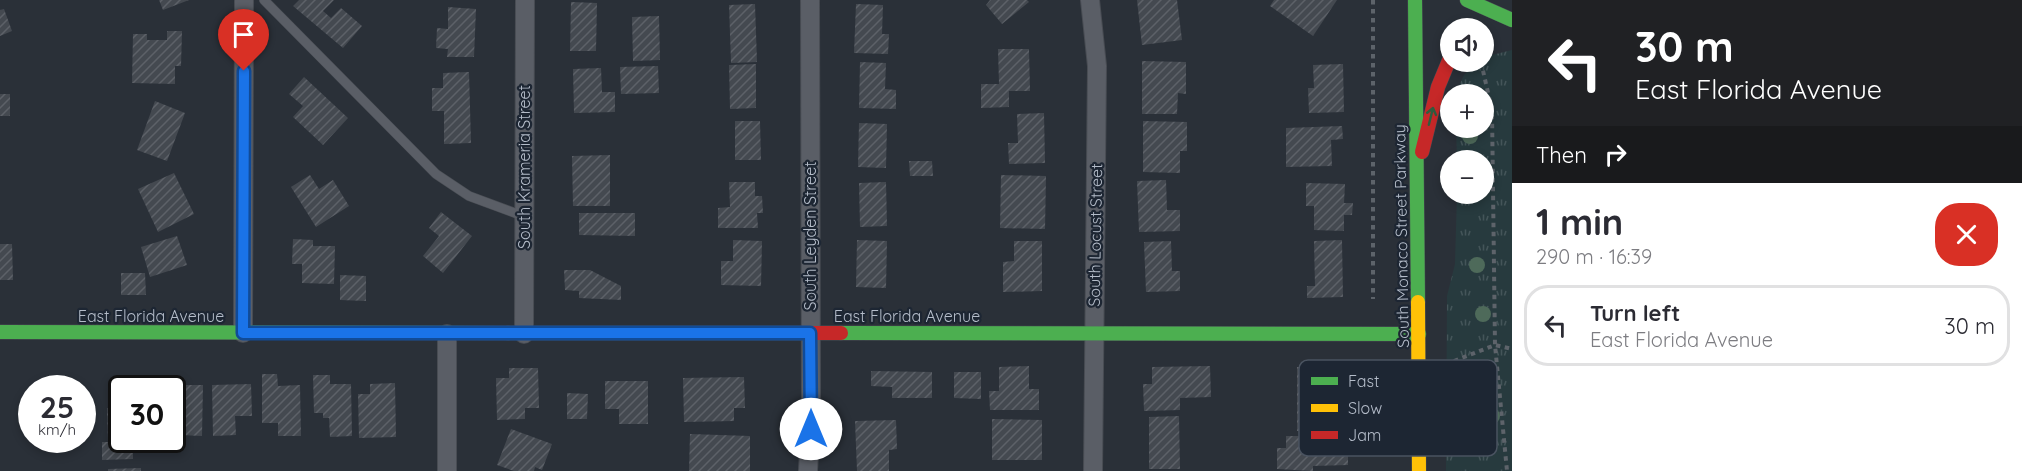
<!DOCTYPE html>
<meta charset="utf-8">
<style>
:root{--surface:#fff;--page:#f7f7f7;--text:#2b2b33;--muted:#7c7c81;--line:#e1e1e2}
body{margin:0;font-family:Quicksand,sans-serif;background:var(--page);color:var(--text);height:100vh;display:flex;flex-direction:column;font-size:22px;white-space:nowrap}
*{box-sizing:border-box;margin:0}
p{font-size:20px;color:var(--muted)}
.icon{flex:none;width:33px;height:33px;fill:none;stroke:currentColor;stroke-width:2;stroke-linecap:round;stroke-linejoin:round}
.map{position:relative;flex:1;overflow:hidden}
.side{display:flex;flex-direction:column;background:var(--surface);width:510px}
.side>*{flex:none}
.banner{background:#202124;color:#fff;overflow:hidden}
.tools{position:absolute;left:1440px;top:18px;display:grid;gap:12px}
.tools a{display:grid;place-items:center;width:54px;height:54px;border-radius:50%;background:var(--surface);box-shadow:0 3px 9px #0003;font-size:30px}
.speed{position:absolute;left:18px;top:375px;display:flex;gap:12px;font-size:30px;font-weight:700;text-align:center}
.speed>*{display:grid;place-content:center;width:78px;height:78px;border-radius:50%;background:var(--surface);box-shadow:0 3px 9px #0003;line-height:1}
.speed small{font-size:15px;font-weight:400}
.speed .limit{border:3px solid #111;border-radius:9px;background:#fff;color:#111}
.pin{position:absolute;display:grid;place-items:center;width:51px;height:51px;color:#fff;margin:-62px -26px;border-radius:50% 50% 50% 0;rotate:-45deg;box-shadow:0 0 6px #0007}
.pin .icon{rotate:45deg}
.me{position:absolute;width:66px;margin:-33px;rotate:0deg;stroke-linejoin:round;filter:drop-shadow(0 0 4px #0008)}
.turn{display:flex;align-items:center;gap:21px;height:126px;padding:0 24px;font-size:27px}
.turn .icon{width:78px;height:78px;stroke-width:2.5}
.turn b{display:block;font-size:42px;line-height:51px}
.then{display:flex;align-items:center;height:57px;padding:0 24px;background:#0003;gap:12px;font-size:22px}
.round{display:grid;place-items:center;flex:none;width:63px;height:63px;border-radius:24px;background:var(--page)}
.summary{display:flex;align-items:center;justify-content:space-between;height:102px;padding:0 24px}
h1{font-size:36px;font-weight:800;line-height:45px}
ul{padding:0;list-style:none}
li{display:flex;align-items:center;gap:18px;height:81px;margin:0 12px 9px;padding:0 12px;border:3px solid var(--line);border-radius:24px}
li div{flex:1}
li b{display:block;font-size:22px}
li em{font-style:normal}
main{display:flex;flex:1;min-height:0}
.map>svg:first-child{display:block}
.grass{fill:url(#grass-tufts)}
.building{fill:url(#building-hatch)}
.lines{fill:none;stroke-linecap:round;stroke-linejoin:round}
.lane-casing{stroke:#484c53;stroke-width:10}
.street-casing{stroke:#484c53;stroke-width:20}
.fast-casing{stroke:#484c53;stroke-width:15}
.slow-casing{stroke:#484c53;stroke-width:15}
.jam-casing{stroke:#484c53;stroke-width:15}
.path{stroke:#5d636a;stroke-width:4;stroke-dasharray:4.5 4.5;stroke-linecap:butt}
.lane{stroke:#5a5e66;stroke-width:9}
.street{stroke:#5a5e66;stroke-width:18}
.fast{stroke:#4caf50;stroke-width:14}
.slow{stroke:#ffc107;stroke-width:14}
.jam{stroke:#c62828;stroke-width:14}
.tree{fill:#4e6a5a}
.oneway{stroke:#305d3f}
.route-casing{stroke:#114b97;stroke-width:15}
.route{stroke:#1a73e8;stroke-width:10}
.labels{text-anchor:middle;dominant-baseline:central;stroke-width:4.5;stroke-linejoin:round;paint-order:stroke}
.street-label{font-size:16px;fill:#b4bcc9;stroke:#1d2633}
.key{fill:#1d2633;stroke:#4a5360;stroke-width:1.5}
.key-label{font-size:16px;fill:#b4bcc9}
</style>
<main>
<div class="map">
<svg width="1512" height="471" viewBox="0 0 1512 471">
<defs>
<pattern id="grass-tufts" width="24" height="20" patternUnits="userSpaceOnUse" patternTransform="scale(1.5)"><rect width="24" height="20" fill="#273a3e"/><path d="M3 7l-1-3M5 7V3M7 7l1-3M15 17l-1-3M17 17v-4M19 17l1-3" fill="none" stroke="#445559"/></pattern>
<pattern id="building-hatch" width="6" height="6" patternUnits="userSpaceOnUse" patternTransform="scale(1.5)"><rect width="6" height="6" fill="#444950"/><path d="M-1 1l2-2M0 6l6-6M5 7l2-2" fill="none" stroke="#5d6168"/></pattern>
</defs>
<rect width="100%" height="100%" fill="#2a3038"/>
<path class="grass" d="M1512 50V471H1446L1447 296 1455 264 1457 194H1484V160H1457L1456 128H1484V94H1456V92L1464 75 1476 62H1484V57Z"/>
<g class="building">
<path d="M159 0H189L163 10Z"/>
<path d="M299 0H334L323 11 331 18 341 8 362 26 343 48 293 6Z"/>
<path d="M990 0H1027L1029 2 1002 24 986 5Z"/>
<path d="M1137 0H1177L1182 40 1142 45Z"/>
<path d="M1274 0H1337L1313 36 1270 6Z"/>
<path d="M571 2 597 3 596 51H570Z"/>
<path d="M755 4 757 62 731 63 729 5Z"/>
<path d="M856 4 883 5 882 34H889L888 54 854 53Z"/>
<path d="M448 7 476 9 474 57H447L448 49 436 48 437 28 448 29Z"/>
<path d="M4 9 12 31 0 36V10Z"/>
<path d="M659 16 660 60 633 61 632 17Z"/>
<path d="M167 31H182L181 66H175V84L132 83 133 34H147V40H167Z"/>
<path d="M998 49H1029L1030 91H1009V107L981 108V84H999Z"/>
<path d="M1142 61 1186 62V94L1178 93 1177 114H1142Z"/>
<path d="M860 62 886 63 885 89 896 90V109L859 108Z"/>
<path d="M756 64V108L730 109 729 65Z"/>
<path d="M1343 64 1344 112 1309 113 1308 88H1314L1313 65Z"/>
<path d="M658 66 659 93 621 94 620 67Z"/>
<path d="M601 68 602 92H615V112L574 113 573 69Z"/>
<path d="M469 72 471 143 444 144V111H432V88H443V73Z"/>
<path d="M304 77 348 118 323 145 293 117 303 106 289 94Z"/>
<rect x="0" y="94" width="10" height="22"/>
<path d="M155 101 185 113 167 161 137 150Z"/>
<path d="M1044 113 1045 163 1009 164 1008 143H1018L1017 114Z"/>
<path d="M735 121H760L761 160H735Z"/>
<path d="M1143 121 1187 122V151H1180V173L1143 172Z"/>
<path d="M859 123 887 124 886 168 858 167Z"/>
<path d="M1342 126 1343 139 1331 140 1332 166 1286 167V128Z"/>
<path d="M610 155V206H573L572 156Z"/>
<path d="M909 161H932L933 176H910Z"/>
<path d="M174 173 194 214 158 232 138 189Z"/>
<path d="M310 175 319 189 333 180 349 206 316 227 291 187Z"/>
<path d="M1001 175 1046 176 1045 229 1000 228Z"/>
<path d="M1166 180 1167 210H1180V231L1139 232 1137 181Z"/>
<path d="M729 182H755V196H762L763 213H757L758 228H718V208L730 207Z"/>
<path d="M886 182 887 226 860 227 859 183Z"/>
<path d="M1306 183 1345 184 1344 203H1353L1352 215H1344V231L1314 230V206H1306Z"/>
<path d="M441 212 472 236 443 273 423 256 439 236 429 228Z"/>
<path d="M579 213H635V236L579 235Z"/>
<path d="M177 236 187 265 150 277 141 247Z"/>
<path d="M293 239 313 240V246H335L334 284 302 283V264H292Z"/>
<path d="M733 240 762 241 761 286 721 285V261H733Z"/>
<path d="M857 240 887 241 886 288 856 287Z"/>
<path d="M1342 240 1343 297 1307 298V286H1315L1314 241Z"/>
<path d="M1014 241H1042V291L1003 292V262L1014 261Z"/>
<path d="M1171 241 1172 271H1180V291L1146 292 1144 242Z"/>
<path d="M0 244H12L13 280H0Z"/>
<path d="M564 270H590L621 286V300L579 298V291L565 290Z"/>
<path d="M121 273H145L146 295H121Z"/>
<path d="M340 275 366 276V301L340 300Z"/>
<path d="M1029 366V389H1039V410H990L989 391H999V367Z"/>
<path d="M1210 366 1211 397 1180 398V410L1144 411 1143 384H1152V367Z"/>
<path d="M1297 367H1329V387H1334V404H1344L1345 430 1297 431Z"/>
<path d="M509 368H538L539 408H525V419L497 420 496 378H509Z"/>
<path d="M871 371 932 372V398H892V387L871 386Z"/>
<path d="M954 372H981V399L954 398Z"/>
<path d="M262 374H277L278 386 300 385 301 436H278V423H262Z"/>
<path d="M313 375H330V384H351L352 436 330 437 329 418H323V413H314Z"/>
<path d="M744 377 745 408H734V421L684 422 683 378Z"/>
<path d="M605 381H648V424H619V409H605Z"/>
<path d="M395 383 396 437 359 438 358 394H370V384Z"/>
<path d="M251 384 252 416H235L236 435 213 436 212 385Z"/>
<path d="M164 385H203L202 436 179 435V414H172V388H164Z"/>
<path d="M567 393 588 394 587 419H567Z"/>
<path d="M107 408H122V440H133V459L102 460V442H108Z"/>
<path d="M1179 416 1180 469H1149V417Z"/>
<path d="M992 419 1042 420V460H992Z"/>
<path d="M896 420 897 449 889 450V471H857L855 421Z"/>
<path d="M511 429 552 444 542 470 535 467 534 471H514L497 465Z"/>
<path d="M690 434 750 436V471H689Z"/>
<path d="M1286 436H1348V465L1313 466V471L1277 469V448H1286Z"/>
<path d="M141 468V471H108V469Z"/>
</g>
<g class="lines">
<g class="lane-casing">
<path id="lane" d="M264 0 436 174 469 196 523 216"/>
</g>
<g class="street-casing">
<g id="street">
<path d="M1090 0 1097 66 1093 471"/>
<path d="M243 333 244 0"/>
<path d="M447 334V471"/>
<path d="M524 334 525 0"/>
<path d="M808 471 811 414 810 0"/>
</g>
</g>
<g class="fast-casing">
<g id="fast">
<path d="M1415 0 1418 302"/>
<path d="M1467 0 1512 20"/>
<path d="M0 332 508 333"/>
<path d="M841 333 1419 334"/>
</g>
</g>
<g class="slow-casing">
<path id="slow" d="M1418 302 1419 471"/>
</g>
<g class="jam-casing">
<g id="jam">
<path d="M1422 152 1438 87 1450 58"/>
<path d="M508 333H841"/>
</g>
</g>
<g class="path">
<path d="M1373 0V299"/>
<path d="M1481 62 1492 110 1495 345 1507 471"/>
<path d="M1454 361 1495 345 1512 349"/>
</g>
<use href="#lane" class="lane"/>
<use href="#street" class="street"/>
<use href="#fast" class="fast"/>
<use href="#slow" class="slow"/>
<use href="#jam" class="jam"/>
</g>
<g class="tree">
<circle cx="1470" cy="136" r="8"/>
<circle cx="1477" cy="265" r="8"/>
<circle cx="1483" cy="314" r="8"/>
<circle cx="1492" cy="416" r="8"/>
</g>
<defs><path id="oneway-shaft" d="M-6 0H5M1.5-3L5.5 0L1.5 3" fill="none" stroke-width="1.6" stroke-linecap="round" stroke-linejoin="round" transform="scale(1.5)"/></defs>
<use class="oneway" href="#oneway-shaft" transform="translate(1431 116) rotate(-76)"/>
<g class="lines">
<g class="route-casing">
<path id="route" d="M244 71 243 333H810L811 429"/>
</g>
<use href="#route" class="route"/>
</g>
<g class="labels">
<g class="street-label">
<text transform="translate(524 167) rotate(-90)">South Krameria Street</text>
<text transform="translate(1095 235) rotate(-89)">South Locust Street</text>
<text transform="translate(810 236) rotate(-90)">South Leyden Street</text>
<text transform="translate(1401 236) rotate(-91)">South Monaco Street Parkway</text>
<text x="151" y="316">East Florida Avenue</text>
<text x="907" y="316">East Florida Avenue</text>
</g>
</g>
<rect x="1299" y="360" width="198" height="96" rx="9" class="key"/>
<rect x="1311" y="377" width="27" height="8" fill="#4caf50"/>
<rect x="1311" y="404" width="27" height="8" fill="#ffc107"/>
<rect x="1311" y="431" width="27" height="8" fill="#c62828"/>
<g class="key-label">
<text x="1348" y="387">Fast</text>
<text x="1348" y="414">Slow</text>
<text x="1348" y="441">Jam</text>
</g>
</svg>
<div class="tools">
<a><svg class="icon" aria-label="sound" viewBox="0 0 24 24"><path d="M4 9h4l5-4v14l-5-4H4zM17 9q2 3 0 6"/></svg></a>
<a>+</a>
<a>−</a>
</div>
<div class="speed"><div>25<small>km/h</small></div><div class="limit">30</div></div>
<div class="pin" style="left:244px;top:71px;background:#d93025"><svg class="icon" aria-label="arrive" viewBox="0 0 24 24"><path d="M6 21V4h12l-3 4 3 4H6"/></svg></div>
<svg class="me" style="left:811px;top:429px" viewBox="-20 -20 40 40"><circle r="19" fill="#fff"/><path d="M0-13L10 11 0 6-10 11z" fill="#1a73e8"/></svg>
</div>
<section class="side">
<div class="banner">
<div class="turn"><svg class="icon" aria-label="left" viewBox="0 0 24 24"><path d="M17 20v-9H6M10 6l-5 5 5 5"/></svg><div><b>30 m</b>East Florida Avenue</div></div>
<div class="then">Then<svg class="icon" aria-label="right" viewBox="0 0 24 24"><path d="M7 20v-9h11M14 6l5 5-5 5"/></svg></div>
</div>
<div class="summary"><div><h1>1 min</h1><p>290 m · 16:39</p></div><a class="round" style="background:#d93025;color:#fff"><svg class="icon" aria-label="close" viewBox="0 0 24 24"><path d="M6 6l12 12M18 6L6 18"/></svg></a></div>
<ul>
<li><svg class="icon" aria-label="left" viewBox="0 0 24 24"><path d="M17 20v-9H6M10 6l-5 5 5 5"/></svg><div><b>Turn left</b><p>East Florida Avenue</p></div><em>30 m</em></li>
</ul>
</section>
</main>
